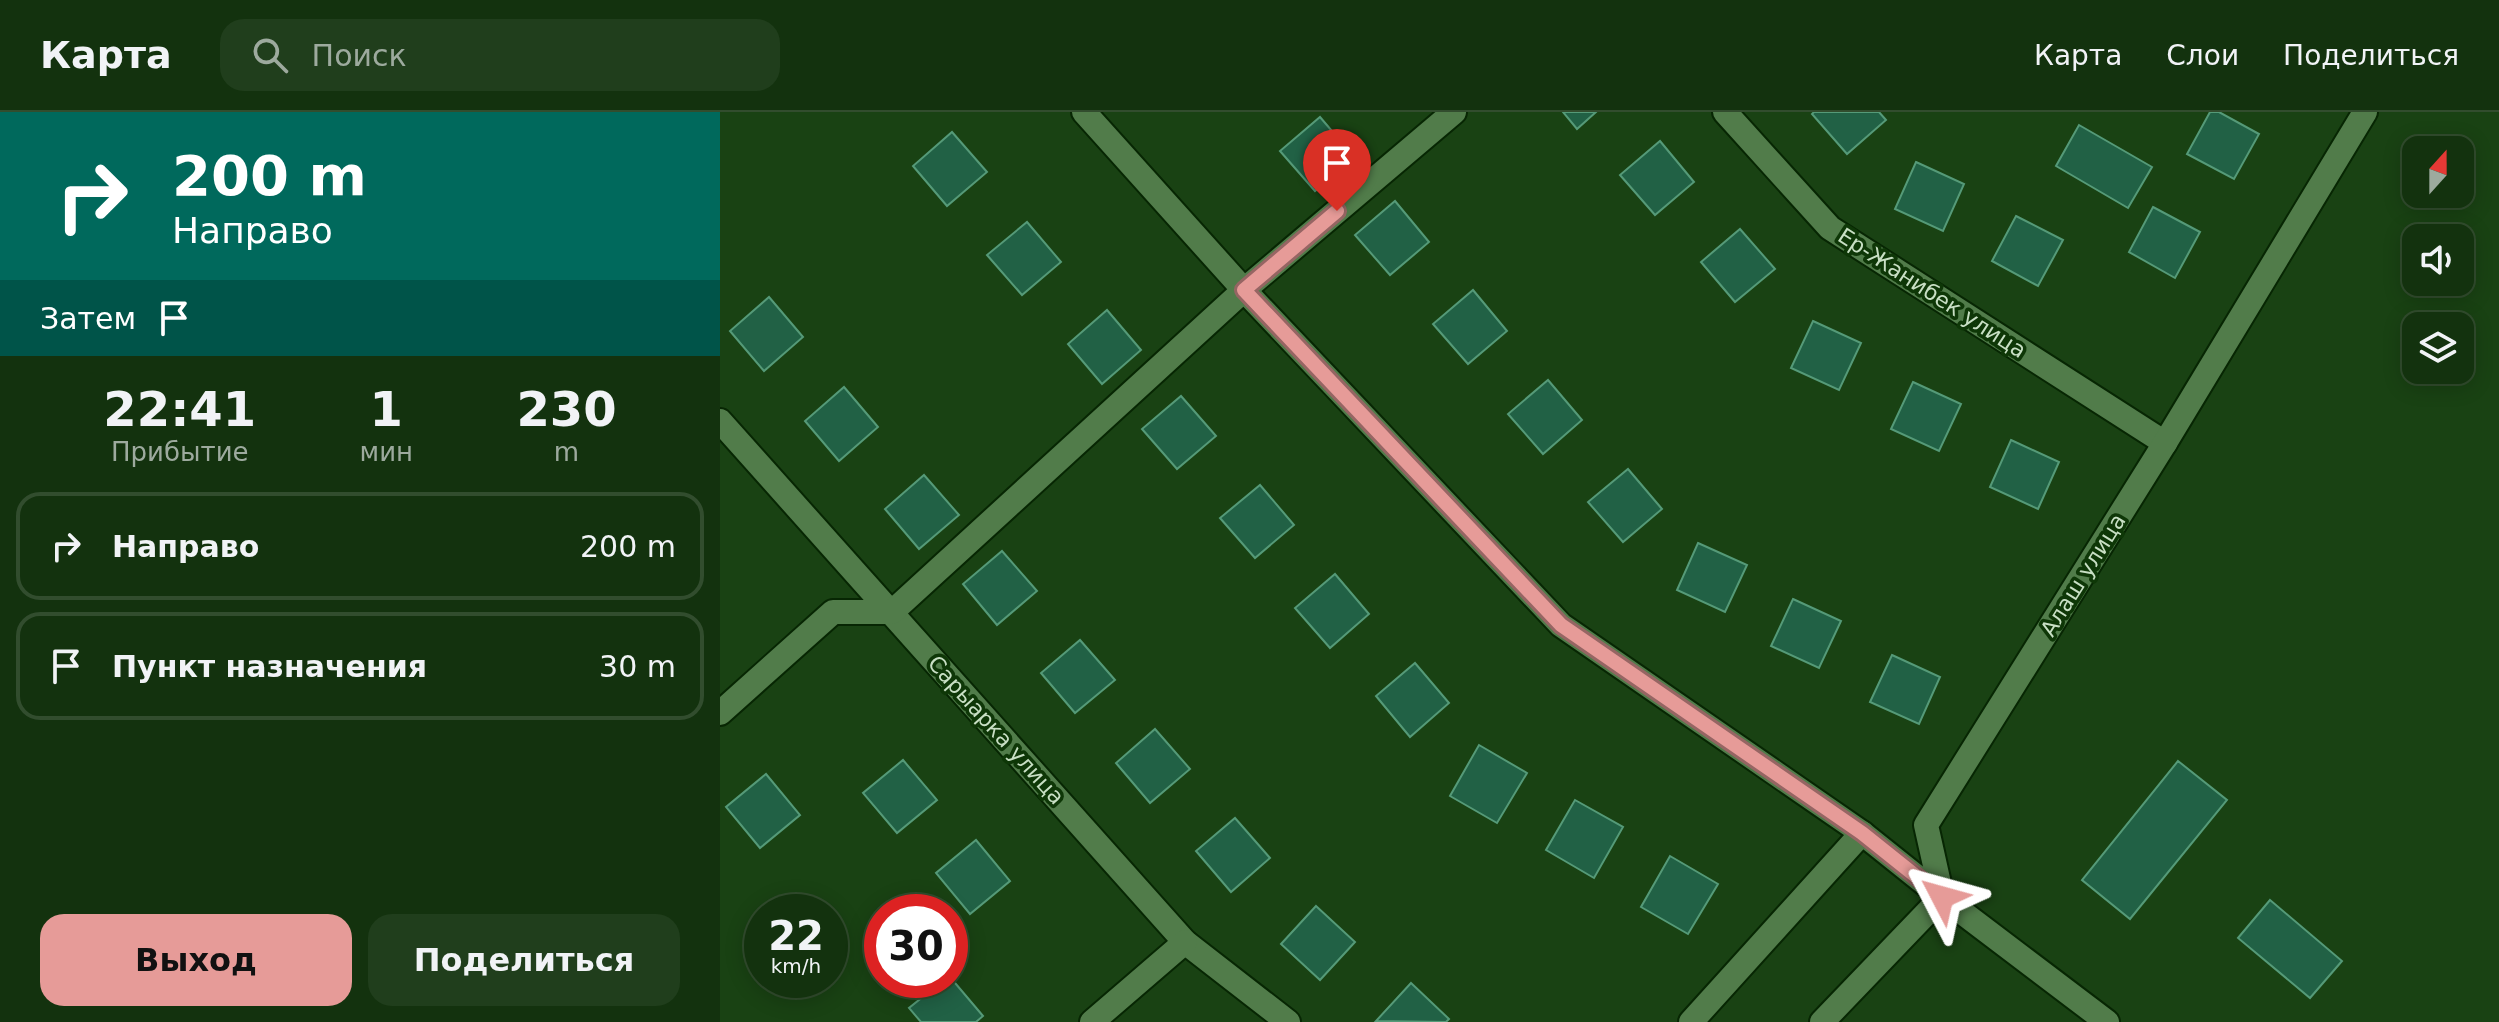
<!DOCTYPE html>
<html lang="ru">
<meta charset="utf-8">
<style>
:root{--surface:#13320e;--page:#203e1c;--text:#f1f3f6;--muted:#9daa9e;--line:#324d2e;--accent:#e69b98}
body{margin:0;font-family:"DejaVu Sans",sans-serif;background:var(--page);color:var(--text);height:100vh;display:flex;flex-direction:column;font-size:30px;white-space:nowrap}
*{box-sizing:border-box;margin:0}
p{font-size:26px;color:var(--muted)}
.icon{flex:none;width:44px;height:44px;fill:none;stroke:currentColor;stroke-width:2;stroke-linecap:round;stroke-linejoin:round}
.map{position:relative;flex:1;overflow:hidden}
.sheet{display:flex;flex-direction:column;background:var(--surface);width:720px}
.sheet>*{flex:none}
.hud{background:#00695c;color:#fff;overflow:hidden}
.needle{width:52px;rotate:21deg}
.tools{position:absolute;left:1682px;top:24px;display:grid;gap:16px}
.tools a{display:grid;place-items:center;width:72px;height:72px;border-radius:16px;background:var(--surface);box-shadow:0 4px 20px #0003,0 0 0 2px var(--line);font-size:40px}
.speed{position:absolute;left:24px;top:782px;display:flex;gap:16px;font-size:40px;font-weight:700;text-align:center}
.speed>*{display:grid;place-content:center;width:104px;height:104px;border-radius:50%;background:var(--surface);box-shadow:0 4px 20px #0003,0 0 0 2px var(--line);line-height:1}
.speed small{font-size:20px;font-weight:400}
.speed .limit{border:12px solid #d22;background:#fff;color:#111}
.pin{position:absolute;display:grid;place-items:center;width:68px;height:68px;color:#fff;margin:-82px -34px;border-radius:50% 50% 50% 0;rotate:-45deg;box-shadow:0 0 8px #0007}
.pin .icon{rotate:45deg}
.me{position:absolute;width:88px;margin:-44px;rotate:309deg;stroke-linejoin:round;filter:drop-shadow(0 0 6px #0008)}
.turn{display:flex;align-items:center;gap:28px;height:168px;padding:0 40px;font-size:36px}
.turn .icon{width:104px;height:104px;stroke-width:2.5}
.turn b{display:block;font-size:56px;line-height:68px}
.then{display:flex;align-items:center;height:76px;padding:0 40px;background:#0003;gap:16px;font-size:30px}
.eta{display:flex;justify-content:space-evenly;align-items:center;height:136px;text-align:center}
.eta b{font-size:48px;font-weight:600;line-height:56px}
.action{display:flex;gap:16px;margin-top:auto;padding:16px 40px}
.action a{flex:1;height:92px;border-radius:24px;background:var(--accent);color:#111;font-size:32px;font-weight:600;line-height:92px;text-align:center}
.action a+a{background:var(--page);color:var(--text)}
ul{padding:0;list-style:none}
li{display:flex;align-items:center;gap:24px;height:108px;margin:0 16px 12px;padding:0 24px;border:4px solid var(--line);border-radius:24px}
li div{flex:1}
li b{display:block;font-size:30px}
li em{font-style:normal}
header{display:flex;align-items:center;gap:48px;box-sizing:border-box;height:112px;padding:0 40px;background:var(--surface);border-bottom:2px solid var(--line)}
header strong{font-size:38px}
nav{display:flex;gap:44px;margin-inline-start:auto;font-size:28px}
.search{width:560px;height:72px;background:var(--page);display:flex;align-items:center;gap:20px;box-sizing:border-box;padding:0 28px;border-radius:24px;color:var(--muted);font-size:30px}
main{display:flex;flex:1;min-height:0}
.map>svg:first-child{display:block}
.building{fill:#216145;stroke:#559a78;stroke-width:2}
.lines{fill:none;stroke-linecap:round;stroke-linejoin:round}
.minor-casing{stroke:#072603;stroke-width:28}
.minor{stroke:#517c4a;stroke-width:24}
.route-casing{stroke:#966563;stroke-width:20}
.route{stroke:#e69b98;stroke-width:14}
.labels{text-anchor:middle;dominant-baseline:central;stroke-width:7;stroke-linejoin:round;paint-order:stroke}
.street-label{font-size:22px;fill:#c8dfc4;stroke:#0e3707}
</style>
<header>
<strong>Карта</strong>
<div class="search"><svg class="icon" aria-label="search" viewBox="0 0 24 24"><circle cx="10" cy="10" r="6"/><path d="M15 15l6 6"/></svg>Поиск</div>
<nav><a>Карта</a><a>Слои</a><a>Поделиться</a></nav>
</header>
<main>
<section class="sheet">
<div class="hud">
<div class="turn"><svg class="icon" aria-label="right" viewBox="0 0 24 24"><path d="M7 20v-9h11M14 6l5 5-5 5"/></svg><div><b>200 m</b>Направо</div></div>
<div class="then">Затем<svg class="icon" aria-label="arrive" viewBox="0 0 24 24"><path d="M6 21V4h12l-3 4 3 4H6"/></svg></div>
</div>
<div class="eta">
<div><b>22:41</b><p>Прибытие</p></div>
<div><b>1</b><p>мин</p></div>
<div><b>230</b><p>m</p></div>
</div>
<ul>
<li><svg class="icon" aria-label="right" viewBox="0 0 24 24"><path d="M7 20v-9h11M14 6l5 5-5 5"/></svg><div><b>Направо</b></div><em>200 m</em></li>
<li><svg class="icon" aria-label="arrive" viewBox="0 0 24 24"><path d="M6 21V4h12l-3 4 3 4H6"/></svg><div><b>Пункт назначения</b></div><em>30 m</em></li>
</ul>
<div class="action"><a>Выход</a><a>Поделиться</a></div>
</section>
<div class="map">
<svg width="1779" height="910" viewBox="0 0 1779 910">
<rect width="100%" height="100%" fill="#194213"/>
<g class="building">
<path d="M843 0H876L857 17Z"/>
<path d="M1094 0H1159L1166 8 1127 42 1092 2Z"/>
<path d="M1490 0H1499L1539 22 1514 67 1467 42Z"/>
<path d="M600 5 634 45 595 79 560 39Z"/>
<path d="M1359 13 1432 55 1408 96 1336 54Z"/>
<path d="M232 20 267 60 227 94 193 54Z"/>
<path d="M940 29 974 70 935 103 900 63Z"/>
<path d="M1196 50 1244 72 1223 119 1175 97Z"/>
<path d="M675 89 709 130 670 163 635 123Z"/>
<path d="M1433 95 1480 120 1455 166 1409 140Z"/>
<path d="M1296 104 1343 128 1318 174 1272 149Z"/>
<path d="M307 110 341 150 302 183 267 143Z"/>
<path d="M1020 117 1055 157 1015 190 981 150Z"/>
<path d="M753 178 787 219 748 252 713 212Z"/>
<path d="M49 185 83 225 44 259 10 219Z"/>
<path d="M387 198 421 238 382 272 348 232Z"/>
<path d="M1093 209 1141 231 1119 278 1071 256Z"/>
<path d="M828 268 862 308 823 342 788 302Z"/>
<path d="M1193 270 1241 292 1219 339 1171 317Z"/>
<path d="M124 275 158 315 119 349 85 309Z"/>
<path d="M461 284 496 324 457 357 422 317Z"/>
<path d="M1291 328 1339 350 1318 397 1270 375Z"/>
<path d="M908 357 942 397 903 430 868 390Z"/>
<path d="M204 363 239 403 199 437 165 397Z"/>
<path d="M540 373 574 413 535 446 500 406Z"/>
<path d="M978 431 1027 453 1005 500 957 478Z"/>
<path d="M282 439 317 479 277 513 243 472Z"/>
<path d="M615 462 649 502 610 536 575 496Z"/>
<path d="M1073 487 1121 509 1099 556 1051 534Z"/>
<path d="M360 528 395 568 355 601 321 561Z"/>
<path d="M1172 543 1220 565 1199 612 1150 590Z"/>
<path d="M695 551 729 591 690 625 656 584Z"/>
<path d="M435 617 470 657 430 691 396 651Z"/>
<path d="M759 633 807 661 777 711 730 684Z"/>
<path d="M183 648 217 688 177 721 143 681Z"/>
<path d="M1458 649 1507 688 1410 807 1362 768Z"/>
<path d="M46 662 80 703 40 736 6 695Z"/>
<path d="M855 688 903 715 874 766 826 738Z"/>
<path d="M515 706 550 746 511 780 476 739Z"/>
<path d="M256 728 290 769 250 802 216 761Z"/>
<path d="M950 744 998 772 968 822 921 795Z"/>
<path d="M1550 788 1622 849 1590 886 1518 826Z"/>
<path d="M596 794 635 830 600 868 561 832Z"/>
<path d="M230 865 263 904 256 910H201L189 896 224 868H230Z"/>
<path d="M691 871 729 907 726 910 656 909Z"/>
</g>
<g class="lines">
<g class="minor-casing">
<g id="minor">
<path d="M364 0 524 178 841 513 1142 721 1222 785 1387 910"/>
<path d="M1005 0 1110 116 1445 331"/>
<path d="M0 309 465 830 568 910"/>
<path d="M0 601 113 500H172L524 178 734 0"/>
<path d="M372 910 465 830"/>
<path d="M971 910 1142 721"/>
<path d="M1102 910 1222 785 1206 713 1445 331 1645 0"/>
</g>
</g>
<use href="#minor" class="minor"/>
</g>
<g class="lines">
<g class="route-casing">
<path id="route" d="M617 99 524 178 841 513 1142 721 1222 785"/>
</g>
<use href="#route" class="route"/>
</g>
<g class="labels">
<g class="street-label">
<text transform="translate(1212 181) rotate(33)">Ер-Жанибек улица</text>
<text transform="translate(1363 463) rotate(-58)">Алаш улица</text>
<text transform="translate(276 618) rotate(48)">Сарыарка улица</text>
</g>
</g>
</svg>
<div class="tools">
<a><svg class="needle" viewBox="-14 -14 28 28"><path d="M0-13l5 13h-10z" fill="#e53935"/><path d="M0 13l5-13h-10z" fill="#9daa9e"/></svg></a>
<a><svg class="icon" aria-label="sound" viewBox="0 0 24 24"><path d="M4 9h4l5-4v14l-5-4H4zM17 9q2 3 0 6"/></svg></a>
<a><svg class="icon" aria-label="layers" viewBox="0 0 24 24"><path d="M12 4l9 5-9 5-9-5zM3 14l9 5 9-5"/></svg></a>
</div>
<div class="speed"><div>22<small>km/h</small></div><div class="limit">30</div></div>
<div class="pin" style="left:617px;top:99px;background:#d93025"><svg class="icon" aria-label="arrive" viewBox="0 0 24 24"><path d="M6 21V4h12l-3 4 3 4H6"/></svg></div>
<svg class="me" style="left:1222px;top:785px" viewBox="-20 -20 40 40"><path d="M0-17L14 15 0 8-14 15z" fill="#e69b98" stroke="#fff" stroke-width="4"/></svg>
</div>
</main>
